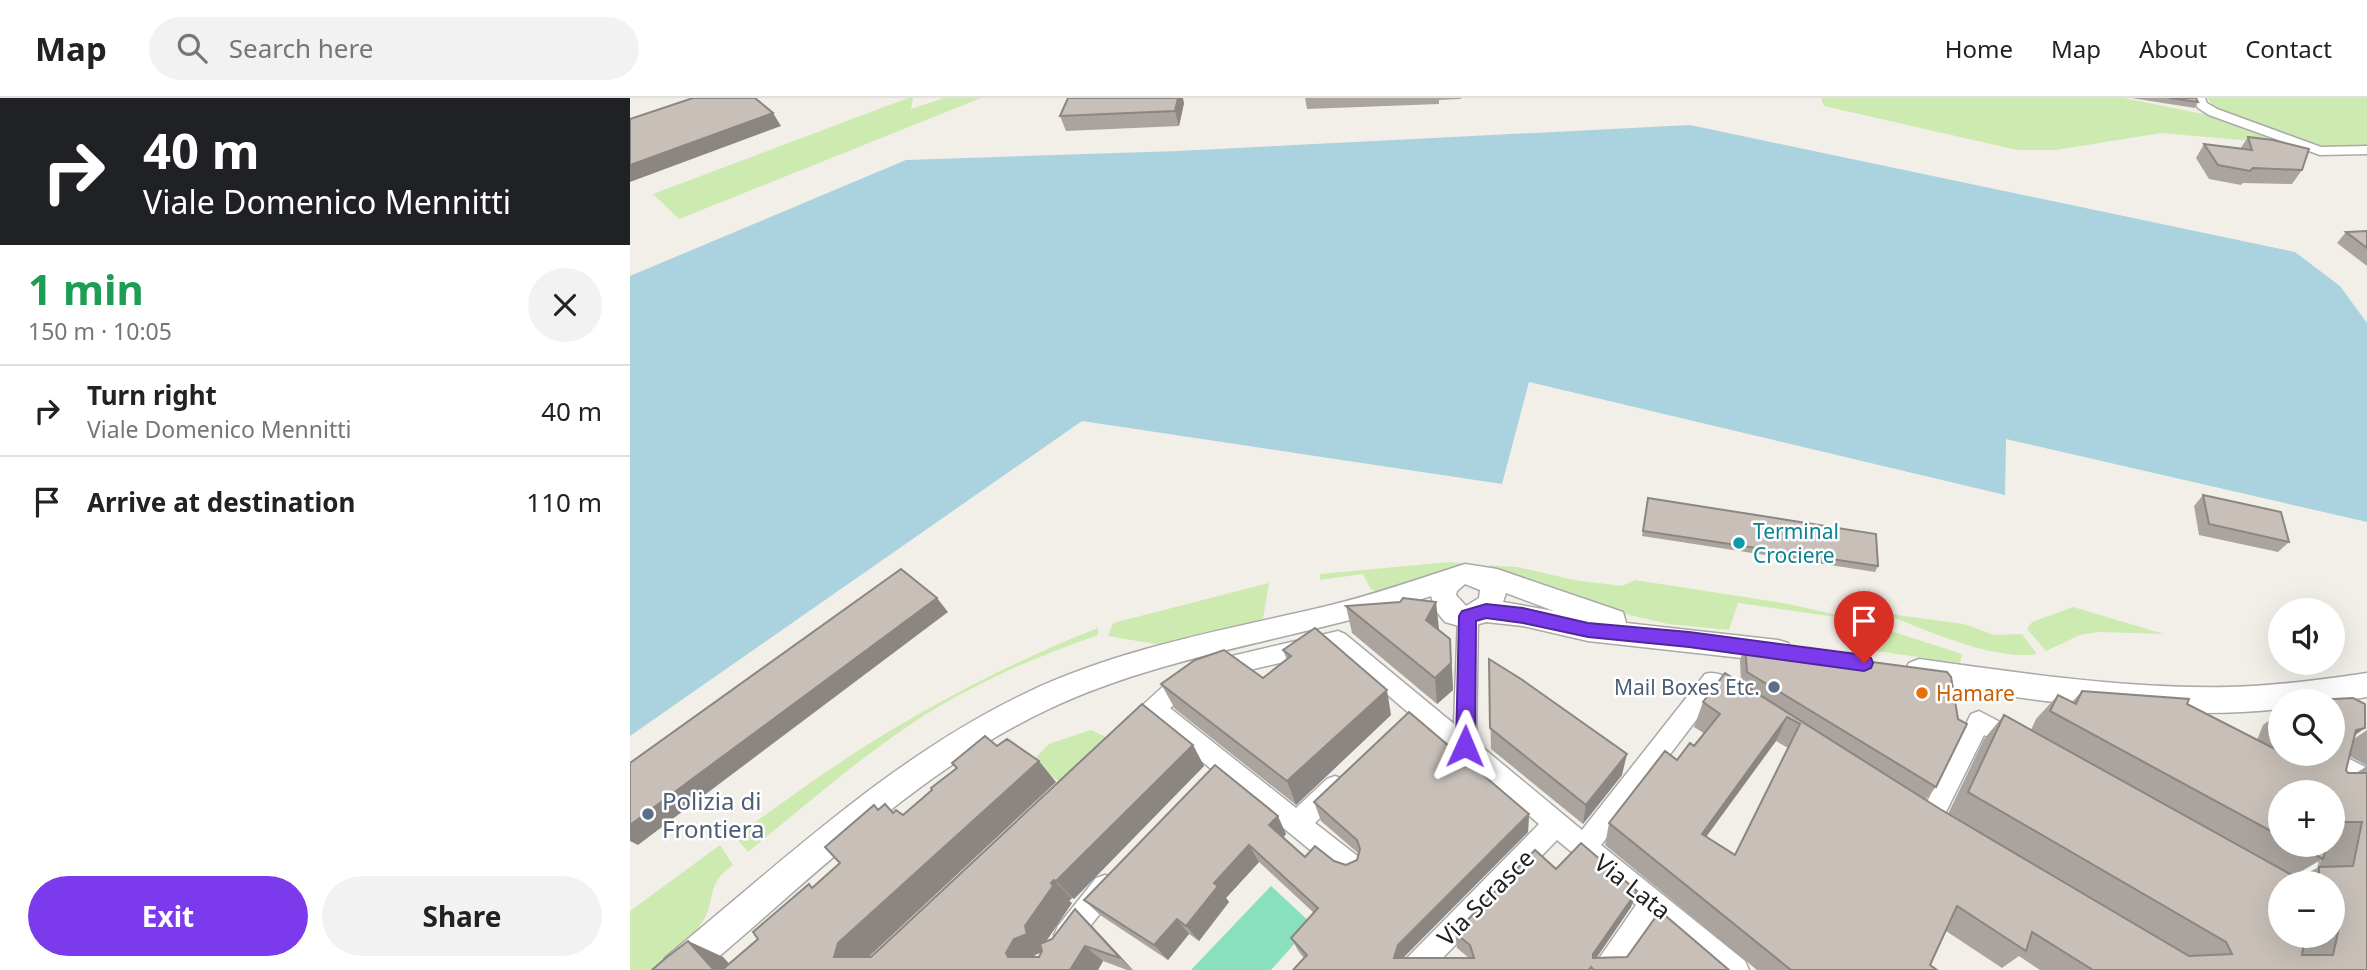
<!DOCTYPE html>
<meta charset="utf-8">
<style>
:root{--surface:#fff;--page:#f2f2f2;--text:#222;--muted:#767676;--line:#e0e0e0;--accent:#7c3aed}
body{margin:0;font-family:"Noto Sans",sans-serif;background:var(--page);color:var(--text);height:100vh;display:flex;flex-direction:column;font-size:26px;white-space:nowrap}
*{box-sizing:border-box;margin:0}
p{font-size:23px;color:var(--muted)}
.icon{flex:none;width:38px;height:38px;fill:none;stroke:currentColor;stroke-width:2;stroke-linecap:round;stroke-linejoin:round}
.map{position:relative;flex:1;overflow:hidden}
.details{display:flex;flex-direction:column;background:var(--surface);width:630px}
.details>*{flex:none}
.hud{background:#202124;color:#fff;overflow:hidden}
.fabs{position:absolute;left:1638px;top:500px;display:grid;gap:14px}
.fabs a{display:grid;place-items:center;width:77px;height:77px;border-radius:50%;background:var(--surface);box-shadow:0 7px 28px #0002;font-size:35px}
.pin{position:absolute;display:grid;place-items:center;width:60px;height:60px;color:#fff;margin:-72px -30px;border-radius:50% 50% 50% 0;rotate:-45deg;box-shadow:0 0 7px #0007}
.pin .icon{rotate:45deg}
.me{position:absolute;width:77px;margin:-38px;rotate:1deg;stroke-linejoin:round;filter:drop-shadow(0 0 5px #0008)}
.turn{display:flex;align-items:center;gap:24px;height:147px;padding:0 28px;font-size:32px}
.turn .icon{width:91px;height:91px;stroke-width:2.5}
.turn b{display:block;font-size:49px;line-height:60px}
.round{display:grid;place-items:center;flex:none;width:74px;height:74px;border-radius:37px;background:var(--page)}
.head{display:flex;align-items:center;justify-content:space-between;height:119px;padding:0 28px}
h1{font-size:42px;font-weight:700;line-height:52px;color:#1e9e55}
.button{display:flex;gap:14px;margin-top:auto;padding:14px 28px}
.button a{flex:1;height:80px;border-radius:42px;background:var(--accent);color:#fff;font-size:28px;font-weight:700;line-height:80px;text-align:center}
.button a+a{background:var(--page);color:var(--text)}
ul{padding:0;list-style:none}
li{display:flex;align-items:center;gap:21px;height:91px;padding:0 28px;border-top:2px solid var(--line)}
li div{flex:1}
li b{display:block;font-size:26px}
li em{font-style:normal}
header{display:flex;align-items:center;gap:42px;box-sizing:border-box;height:98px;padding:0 35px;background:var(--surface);border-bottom:2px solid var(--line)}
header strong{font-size:33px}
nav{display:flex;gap:38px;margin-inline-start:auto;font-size:24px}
.search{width:490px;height:63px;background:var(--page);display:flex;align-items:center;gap:18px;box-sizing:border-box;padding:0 24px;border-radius:38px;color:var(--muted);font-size:26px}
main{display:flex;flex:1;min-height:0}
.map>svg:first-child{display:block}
.grass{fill:#cdebb0}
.pitch{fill:#88e0be}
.water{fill:#aad3df}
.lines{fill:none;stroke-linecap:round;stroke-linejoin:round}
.minor-casing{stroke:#a9a9a9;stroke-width:3}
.tertiary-casing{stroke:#a9a9a9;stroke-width:3}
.minor{fill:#fff;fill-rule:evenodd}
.tertiary{fill:#fff;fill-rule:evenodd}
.wall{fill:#aba49e;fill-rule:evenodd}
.shaded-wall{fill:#8b8681}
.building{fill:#c7bfb8;stroke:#8b8681;stroke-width:2;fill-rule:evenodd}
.route{fill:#7c3aed;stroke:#51269a;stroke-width:2}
.culture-dot{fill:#0f9aa8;stroke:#fff;stroke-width:2.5}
.service-dot{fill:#5c6f8a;stroke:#fff;stroke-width:2.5}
.food-dot{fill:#e8710a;stroke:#fff;stroke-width:2.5}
.labels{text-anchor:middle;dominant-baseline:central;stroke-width:5;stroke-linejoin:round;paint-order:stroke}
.culture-label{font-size:21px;fill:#0d838f;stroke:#fff;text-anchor:start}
.service-label{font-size:21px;fill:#4e5e75;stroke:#fff;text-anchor:end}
.food-label{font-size:21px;fill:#c56008;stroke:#fff;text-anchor:start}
.near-service-label{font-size:24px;fill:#4e5e75;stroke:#fff;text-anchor:start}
.near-street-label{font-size:24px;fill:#222;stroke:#fff}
</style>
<header>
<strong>Map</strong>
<div class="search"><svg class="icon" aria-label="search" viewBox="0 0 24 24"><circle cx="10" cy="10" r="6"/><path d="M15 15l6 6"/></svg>Search here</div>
<nav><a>Home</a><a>Map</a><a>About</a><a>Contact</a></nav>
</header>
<main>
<section class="details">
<div class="hud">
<div class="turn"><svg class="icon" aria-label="right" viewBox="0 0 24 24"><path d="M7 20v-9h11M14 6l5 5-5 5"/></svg><div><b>40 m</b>Viale Domenico Mennitti</div></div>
</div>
<div class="head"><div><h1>1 min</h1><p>150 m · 10:05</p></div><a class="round"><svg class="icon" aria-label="close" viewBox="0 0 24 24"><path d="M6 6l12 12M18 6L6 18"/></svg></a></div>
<ul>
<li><svg class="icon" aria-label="right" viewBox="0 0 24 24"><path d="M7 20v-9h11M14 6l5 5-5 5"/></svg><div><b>Turn right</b><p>Viale Domenico Mennitti</p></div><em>40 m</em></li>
<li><svg class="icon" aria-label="arrive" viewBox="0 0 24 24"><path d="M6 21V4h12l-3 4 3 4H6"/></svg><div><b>Arrive at destination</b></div><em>110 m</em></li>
</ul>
<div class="button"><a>Exit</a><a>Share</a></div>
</section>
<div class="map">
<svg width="1737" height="872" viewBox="0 0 1737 872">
<rect width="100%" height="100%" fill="#f2efe9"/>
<g class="grass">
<path d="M278 0H283L281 11 314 0H351L49 121 23 96Z"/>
<path d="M1191 0H1494L1593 20 1657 46 1531 35 1426 52H1387L1194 8Z"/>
<path d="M1577 0H1737V50L1687 47 1586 11Z"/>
<path d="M819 464 841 466 820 469 748 496 740 490 733 476 690 482V476Z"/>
<path d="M858 467 887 469 944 482 992 488 1005 482 1159 506 1224 521 1226 550H1220L1206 519 1108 505 1099 532 1038 526 965 509Z"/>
<path d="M639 485 633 521 531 547 478 538 483 525Z"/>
<path d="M1443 509 1534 536 1469 534 1450 537 1416 553 1397 531 1402 524Z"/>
<path d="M1252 515 1334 526 1364 537 1392 536 1407 556C1361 563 1295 531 1252 515Z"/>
<path d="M1236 525 1332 556 1330 565 1239 552Z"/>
<path d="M468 530V537C408 558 349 583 295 617 232 657 176 707 118 754L105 738C146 710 187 679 229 652 305 604 384 563 468 530Z"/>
<path d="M461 632 478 640 433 686 401 664 419 646Z"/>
<path d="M90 747 103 767C75 787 87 799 73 823 61 842 43 857 28 872H0V813Z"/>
</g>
<path class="pitch" d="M641 788 682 826 641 872H561Z"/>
<path class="water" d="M1060 27 1665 154 1710 188 1737 225V424L1376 341 1375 397 899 284 872 386 452 323 0 638V178L276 62 548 53Z"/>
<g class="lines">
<g class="minor-casing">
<g id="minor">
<path d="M1563 0H1575L1577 5 1587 11 1691 49 1737 48V56L1690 57 1579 17 1568 10Z"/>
<path d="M838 509 845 512 848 518 846 644 952 732 1075 576C1089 571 1113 586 1119 599L1116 606 1108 609 1086 596 971 747 1115 863 1119 872H1085L1025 823 990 872H961L1006 807 927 742 801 872H770L774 863 909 726 705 552 585 580 577 578 574 571 577 564 585 562 708 533 715 536 824 626 828 518 831 512Z"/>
<path d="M558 574 566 576 569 583 566 590 540 610 666 710 697 681 705 678 713 681 717 689 713 697 685 725 730 760 733 769 730 778 721 781 712 778 525 625 509 639 501 642 493 639 490 632 493 625 539 583Z"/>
<path d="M1349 613 1393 636 1396 643 1393 650 1385 653 1354 637 1308 730 1300 734 1292 730 1288 722 1341 616Z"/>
<path d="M1704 653 1737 670V693L1696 672 1693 664 1696 656H1703Z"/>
<path d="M1669 747H1693L1683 786H1658Z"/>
<path d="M475 777 484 780 487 789 484 798 446 846 437 850 428 846 424 837 428 828 466 780Z"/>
</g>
</g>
<g class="tertiary-casing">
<g id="tertiary">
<path d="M835 466 867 471 993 514 996 525 1148 542 1158 545 1161 553 1158 561 1148 564 958 543 893 528 856 524 836 530 815 524 806 513 801 498C675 541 540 554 419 611 287 673 184 779 73 872H30L35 860C151 765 261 659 398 594 491 550 594 532 693 509 741 498 788 481 835 466ZM835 486 850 492 849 500 836 508 826 497 827 493ZM876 495 924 513 873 504Z"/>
<path d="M1289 561C1391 575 1495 591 1598 589 1645 588 1691 582 1737 575V599L1703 604H1650V611C1530 624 1407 602 1289 585L1279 581 1275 573 1279 565Z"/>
</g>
</g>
<use href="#minor" class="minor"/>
<use href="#tertiary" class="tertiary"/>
</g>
<g class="wall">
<path d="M675 0H831V1L809 2V6L677 11Z"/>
<path d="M1501 0H1566L1568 4 1565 10Z"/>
<path d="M554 5 549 28 436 33 430 18Z"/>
<path d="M1618 39 1672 72 1662 86 1613 85 1611 87 1579 81 1566 60 1574 46 1610 51Z"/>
<path d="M1737 133V168L1707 145 1716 134Z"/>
<path d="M1573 397 1659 444 1648 454 1569 437 1564 408Z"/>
<path d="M1018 400 1248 468 1245 474 1012 438Z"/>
<path d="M806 504 808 532 822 567 823 592 807 606 722 535 716 508Z"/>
<path d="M1115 547 1317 574 1321 579 1328 621 1337 626 1306 689 1295 702 1310 711 1324 719 1318 716 1354 641 1374 617 1401 632 1406 621 1428 597 1442 604 1452 593 1559 601 1557 606 1627 642 1633 627 1650 614V656H1703V604H1663L1664 603 1723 600 1735 606V630L1725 637 1723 646 1724 641 1737 632V872H1410L1389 858 1372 870 1316 833 1300 867 1307 872H1127L975 747 979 725 1035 653 1047 662 1060 645 1064 648 1075 636 1064 629 1073 604 1095 575 1111 585 1110 562ZM1146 643 1158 650 1105 756 1076 738ZM1719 658 1730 664 1737 668 1726 675H1718L1716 672ZM1650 695H1703V747H1667L1691 760 1667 747H1650ZM1691 762 1689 769 1668 780 1663 778ZM1650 786H1703V838H1650Z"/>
<path d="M653 552 761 617 666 707 545 611 531 586 633 580 657 562Z"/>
<path d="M859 561 992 677 953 726 861 651Z"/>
<path d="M563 647 574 668 444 801 442 800 439 803 442 805 416 843 462 828 503 872H497L473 863 468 872H22L58 843 93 859 99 866 128 841 210 765 244 707 249 711 264 714 273 717 367 648 426 684 239 859H241ZM411 854 409 859H403L405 857Z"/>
<path d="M585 667 656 736 653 740 675 759 704 763 716 767 727 762 729 756 691 723 684 704 899 716 898 734 773 860H839L827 850 825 835 926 771 1001 809 966 860 1099 872H663L674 860 669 854 661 840 684 815 629 764 596 800 599 804 569 843 559 836 538 862 470 817 454 802Z"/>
</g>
<g class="shaded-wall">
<path d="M548 0H553L554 5 549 28 545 13Z"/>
<path d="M143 15 151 28 0 84V67Z"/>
<path d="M307 500 318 514 8 747 0 743V727Z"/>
<path d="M806 504 809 531 799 549 796 522Z"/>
<path d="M820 541 823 592 807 606 805 580Z"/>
<path d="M757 592 761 617 666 707 657 683Z"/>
<path d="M1157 619 1146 643 1063 757 1072 736Z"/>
<path d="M1735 630 1703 652 1726 632Z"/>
<path d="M563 647 574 668 444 801 426 783Z"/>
<path d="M997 656 992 677 953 726 956 707Z"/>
<path d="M409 663 426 684 236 861 204 859 208 845Z"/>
<path d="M899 716 898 734 772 861 764 860 768 847Z"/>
<path d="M648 718 656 736 648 745 639 727Z"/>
<path d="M619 747 629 764 596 800 599 804 569 843 556 828 584 785Z"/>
<path d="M424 782 442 800 439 803 442 805 415 845 417 852 405 857 397 871 378 859 376 855 384 841 395 828Z"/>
<path d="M1007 793 1001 809 959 871 963 856Z"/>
<path d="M445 811 462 828 503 872 490 860Z"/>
<path d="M547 821 559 836 538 862 524 847Z"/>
<path d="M58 843 93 859 105 872H84Z"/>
<path d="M455 848 473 863 468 872H440Z"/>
</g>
<g class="building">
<path d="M63 0H125L143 15 0 67V21Z"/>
<path d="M438 0H548L545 13 430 18Z"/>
<path d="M1539 0H1566L1568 4Z"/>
<path d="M1618 39 1643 42 1679 51 1672 72 1623 70 1620 73 1588 67 1574 46 1622 52Z"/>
<path d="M1737 133V150L1716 134Z"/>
<path d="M1573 397 1651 414 1659 444 1579 426Z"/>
<path d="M1018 400 1246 436 1248 468 1013 433Z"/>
<path d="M271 471 307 500 0 727V665Z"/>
<path d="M773 500 806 504 796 522 820 541 821 565 805 580 716 508 770 504Z"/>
<path d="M685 530 757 592 657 683 531 586 565 562 594 552 633 580 661 558 653 552Z"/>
<path d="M1115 547 1317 574 1321 579 1328 621 1337 626 1306 689 1117 574Z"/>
<path d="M859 561 891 581 997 656 956 707 860 630Z"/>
<path d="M1095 575 1310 711 1559 858 1602 856 1596 844 1338 694 1374 617 1678 786H1650V838H1675L1672 857H1703L1711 821 1708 817H1703V786H1689V769L1723 768 1732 724H1703V726V695H1650V738L1420 613 1428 597 1446 606 1452 593 1559 601 1557 606 1647 652 1650 642V656H1703V604L1664 603 1723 600 1735 606V630L1726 632 1716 672 1718 675H1737V872H1463L1402 834 1396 853 1327 808 1300 867 1307 872H1161L979 725 1035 653 1047 662 1060 645 1064 648 1090 616 1073 604ZM1157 619 1170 626 1105 757 1072 736Z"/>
<path d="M512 606 563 647 426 783 424 782 421 785 423 788 395 828 397 836 384 841 376 855 378 859H409L412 853 410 846 422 841 445 811 490 860 455 848 440 872H92L128 841 123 834 179 786 182 790 210 765 195 749 244 707 248 712 255 706 263 715 266 712 273 717 302 692 301 690 327 670 322 665 355 638 367 648 377 641 409 663 208 845 204 859H241Z"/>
<path d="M779 614 899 716 768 847 764 860H844L840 847 825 835 905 752 926 771 951 745 1007 793 963 856V860L997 859 1030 813 1099 872H964L961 869 959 872H663L677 857 661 840 688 810 619 747 584 785 588 788 556 828 547 821 524 847 454 802 585 667 648 718 639 727 675 759 685 748 704 763 716 767 727 762 730 751 727 742 684 704Z"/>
<path d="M1667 747H1697L1693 761Z"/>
<path d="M58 843 84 872H22L37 859Z"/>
</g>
<path class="route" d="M856 506 893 510 958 525 1059 534 1234 557 1241 560 1243 565 1241 570 1234 573 1059 549 958 539 893 525 856 520 846 523 845 648 842 654 835 657 829 654 826 648 829 518 832 513Z"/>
<circle class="culture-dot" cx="1109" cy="445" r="7"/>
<g class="service-dot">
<circle cx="1144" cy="589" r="7"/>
<circle cx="18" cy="716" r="7"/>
</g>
<circle class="food-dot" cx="1292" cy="595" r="7"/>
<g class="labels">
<g class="culture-label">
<text x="1123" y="433">Terminal<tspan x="1123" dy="24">Crociere</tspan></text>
</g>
<g class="service-label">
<text x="1130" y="589">Mail Boxes Etc.</text>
</g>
<g class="food-label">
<text x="1306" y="595">Hamare</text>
</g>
<g class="near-service-label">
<text x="32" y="702">Polizia di<tspan x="32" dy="28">Frontiera</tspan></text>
</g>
<g class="near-street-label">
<text transform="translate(1003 788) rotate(38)">Via Lata</text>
<text transform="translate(855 799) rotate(-45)">Via Scrasce</text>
</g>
</g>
</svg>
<div class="fabs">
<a><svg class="icon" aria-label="sound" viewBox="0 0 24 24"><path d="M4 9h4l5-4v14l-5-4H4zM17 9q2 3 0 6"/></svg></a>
<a><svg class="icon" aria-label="search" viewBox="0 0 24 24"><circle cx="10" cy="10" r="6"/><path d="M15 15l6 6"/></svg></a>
<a>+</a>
<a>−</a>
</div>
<div class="pin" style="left:1234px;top:565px;background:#d93025"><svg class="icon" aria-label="arrive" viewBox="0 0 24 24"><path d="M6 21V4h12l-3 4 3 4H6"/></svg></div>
<svg class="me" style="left:835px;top:648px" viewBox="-20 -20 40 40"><path d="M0-17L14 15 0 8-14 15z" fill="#7c3aed" stroke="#fff" stroke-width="4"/></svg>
</div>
</main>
